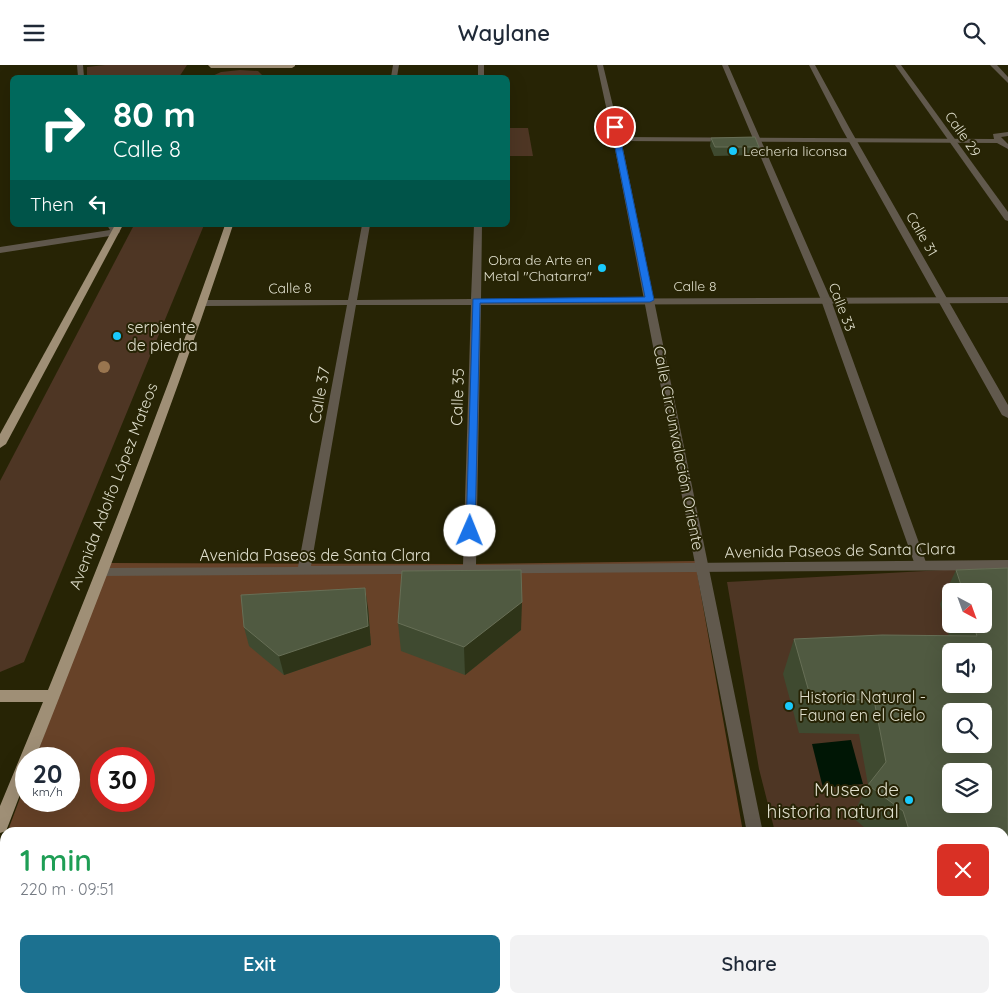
<!DOCTYPE html>
<meta charset="utf-8">
<style>
:root{--surface:#fff;--page:#f2f2f3;--text:#1f2937;--muted:#747a83;--accent:#1c7190}
body{margin:0;font-family:Quicksand,sans-serif;background:var(--page);color:var(--text);height:100vh;display:flex;flex-direction:column;font-size:19px;white-space:nowrap}
*{box-sizing:border-box;margin:0}
p{font-size:16px;color:var(--muted)}
.icon{flex:none;width:28px;height:28px;fill:none;stroke:currentColor;stroke-width:2;stroke-linecap:round;stroke-linejoin:round}
.map{position:relative;flex:1;overflow:hidden}
.sheet{position:absolute;left:0px;top:762px;width:1009px;height:176px;display:flex;flex-direction:column;background:var(--surface);border-radius:15px 15px 0 0;box-shadow:0 5px 20px #0002}
.sheet>*{flex:none}
.hud{position:absolute;left:10px;top:10px;width:500px;height:152px;border-radius:8px;box-shadow:0 5px 20px #0002;background:#00695c;color:#fff;overflow:hidden}
.needle{width:32px;rotate:139deg}
.tools{position:absolute;left:942px;top:518px;display:grid;gap:10px}
.tools a{display:grid;place-items:center;width:50px;height:50px;border-radius:8px;background:var(--surface);box-shadow:0 5px 20px #0002;font-size:25px}
.speed{position:absolute;left:15px;top:682px;display:flex;gap:10px;font-size:25px;font-weight:700;text-align:center}
.speed>*{display:grid;place-content:center;width:65px;height:65px;border-radius:50%;background:var(--surface);box-shadow:0 5px 20px #0002;line-height:1}
.speed small{font-size:12px;font-weight:400}
.speed .limit{border:8px solid #d22;background:#fff;color:#111}
.pin{position:absolute;display:grid;place-items:center;width:42px;height:42px;color:#fff;margin:-21px;border:2px solid #fff;border-radius:50%;box-shadow:0 1px 5px #0007}
.me{position:absolute;width:55px;margin:-28px;rotate:1deg;stroke-linejoin:round;filter:drop-shadow(0 0 4px #0008)}
.turn{display:flex;align-items:center;gap:18px;height:105px;padding:0 20px;font-size:22px}
.turn .icon{width:65px;height:65px;stroke-width:2.5}
.turn b{display:block;font-size:35px;line-height:42px}
.then{display:flex;align-items:center;height:48px;padding:0 20px;background:#0003;gap:10px;font-size:19px}
.round{display:grid;place-items:center;flex:none;width:52px;height:52px;border-radius:8px;background:var(--page)}
.overview{display:flex;align-items:center;justify-content:space-between;height:85px;padding:0 20px}
h1{font-size:30px;font-weight:600;line-height:38px;color:#1e9e55}
.cta{display:flex;gap:10px;margin-top:auto;padding:10px 20px}
.cta a{flex:1;height:58px;border-radius:8px;background:var(--accent);color:#fff;font-size:20px;font-weight:600;line-height:58px;text-align:center}
.cta a+a{background:var(--page);color:var(--text)}
header{display:flex;justify-content:space-between;align-items:center;height:65px;padding:0 20px;background:var(--surface);font-size:22px;font-weight:600}
.map>svg:first-child{display:block}
.green{fill:#4e3624;fill-rule:evenodd}
.forest{fill:#674228;fill-rule:evenodd}
.water{fill:#001605}
.lines{fill:none;stroke-linecap:round;stroke-linejoin:round}
.service{fill:#61594d;fill-rule:evenodd}
.pedestrian{fill:#61594d;fill-rule:evenodd}
.minor{fill:#61594d;fill-rule:evenodd}
.tertiary{fill:#61594d;fill-rule:evenodd}
.primary{fill:#9f8f76;fill-rule:evenodd}
.tree{fill:#99754f}
.wall{fill:#3f4a30;fill-rule:evenodd}
.shaded-wall{fill:#2e3418}
.building{fill:#505a41;stroke:#676f56;fill-rule:evenodd}
.route{fill:#1a73e8;stroke:#114b97}
.poi-dot{fill:#19cafc;stroke:#272405;stroke-width:2}
.labels{text-anchor:middle;dominant-baseline:central;stroke-width:4;stroke-linejoin:round;paint-order:stroke}
.far-street-label{font-size:14px;fill:#dfdecc;stroke:#272405}
.far-poi-label{font-size:14px;fill:#dfdecc;stroke:#272405;text-anchor:start}
.poi-label{font-size:16px;fill:#dfdecc;stroke:#272405;text-anchor:start}
.street-label{font-size:16px;fill:#dfdecc;stroke:#272405}
.near-poi-label{font-size:19px;fill:#dfdecc;stroke:#272405;text-anchor:end}
</style>
<header><svg class="icon" aria-label="menu" viewBox="0 0 24 24"><path d="M4 6h16M4 12h16M4 18h16"/></svg>Waylane<svg class="icon" aria-label="search" viewBox="0 0 24 24"><circle cx="10" cy="10" r="6"/><path d="M15 15l6 6"/></svg></header>
<div class="map">
<svg width="1008" height="938" viewBox="0 0 1008 938">
<rect width="100%" height="100%" fill="#272405"/>
<g class="green">
<path d="M105 0H187L179 12H87V2Z"/>
<path d="M240 5 258 6 264 12H210L221 7Z"/>
<path d="M508 63H528L533 91H508Z"/>
<path d="M134 160H204L24 597 0 607V416Z"/>
<path d="M943 505H1008V938H815L814 934H1004V768L775 767 759 704 727 517ZM951 526H984V559H951ZM951 586H984V619H951ZM951 646H984V679H951ZM951 706H984V739H951Z"/>
</g>
<g class="forest">
<path d="M695 496 743 767 7 768 26 717V736H69V694H35L109 498 471 499ZM101 694H144V736H101Z"/>
<path d="M5 773V934H772L773 938H0V786Z"/>
</g>
<g class="water">
<path d="M851 675 863 719 823 723 812 679Z"/>
<path d="M5 892V934H68L67 938H0V893Z"/>
</g>
<g class="lines">
<path class="service" d="M1008 67V71L1001 72 1008 79V84L997 78 617 76 613 74 617 72 994 74 993 69Z"/>
<g class="pedestrian">
<path d="M722 0H728L831 235 927 500 926 503H916L915 500 821 235Z"/>
<path d="M809 0H815L850 64 1008 340V353L1002 350 842 64Z"/>
<path d="M895 0H901L1008 147V156L1005 155Z"/>
<path d="M990 0H997L1008 12V18Z"/>
</g>
<g class="minor">
<path d="M77 0H83L84 12H78Z"/>
<path d="M393 0H399L397 12H391Z"/>
<rect x="478" y="0" width="6" height="12"/>
<path d="M107 160H115L120 167 116 170 0 188V182L110 165Z"/>
<path d="M362 160H370L357 235 471 234 474 160H482L481 234 1008 232V238L481 240 476 500 1008 495V505L97 511 96 508 97 505 102 503 298 502 347 240 203 241 198 238 203 235H348ZM356 240H471L463 500 311 501Z"/>
</g>
<g class="tertiary">
<path d="M597 0H603L621 74 763 768H747L613 74Z"/>
<path d="M778 934H796L797 938H779Z"/>
</g>
<g class="primary">
<path d="M208 0H295V1L292 3H211Z"/>
<path d="M115 160H123L6 379 0 383V369Z"/>
<path d="M225 160H233C174 340 105 517 35 694H26V714L8 761 6 766 0 768V741L43 637H0V625H48C110 472 171 317 225 160Z"/>
</g>
</g>
<circle class="tree" cx="104" cy="302" r="6"/>
<g class="wall">
<path d="M711 73 759 82 757 90 714 91 710 81Z"/>
<path d="M1008 503V935L936 936V934H1004V768H871L852 752 868 720 859 669 799 668 783 609 794 574 949 571 940 539 956 505ZM951 526H984V559H951Z"/>
<path d="M368 543 371 580 284 610 249 581 244 562Z"/>
<path d="M398 558 521 565 465 610 401 586Z"/>
</g>
<g class="shaded-wall">
<path d="M365 523 368 543 371 580 284 610 279 591Z"/>
<path d="M522 537 521 565 465 610 464 582Z"/>
</g>
<g class="building">
<path d="M755 72 759 82H715L711 73Z"/>
<path d="M1008 503V907H1004V768H910L903 746 868 720 886 697 874 635 811 634 794 574 882 570 977 571 973 559H984V526H963L956 505ZM951 586H984V619H951ZM951 646H984V679H951ZM951 706H984V739H951Z"/>
<path d="M521 505 522 537 464 582 398 558 402 506Z"/>
<path d="M365 523 368 561 279 591 244 562 241 530Z"/>
</g>
<path class="route" d="M615 60 618 62 654 235 650 237 480 238 475 466 474 469H466L473 234 645 232 611 62Z"/>
<g class="poi-dot">
<circle cx="733" cy="86" r="5"/>
<circle cx="602" cy="203" r="5"/>
<circle cx="117" cy="271" r="5"/>
<circle cx="789" cy="641" r="5"/>
<circle cx="909" cy="735" r="5"/>
</g>
<g class="labels">
<g class="far-street-label">
<text transform="translate(963 69) rotate(55)">Calle 29</text>
<text transform="translate(922 169) rotate(60)">Calle 31</text>
<text x="695" y="221">Calle 8</text>
<text transform="translate(290 223) rotate(-1)">Calle 8</text>
<text transform="translate(842 242) rotate(69)">Calle 33</text>
</g>
<g class="far-poi-label">
<text x="743" y="86">Lecheria liconsa</text>
<text x="592" y="195" text-anchor="end">Obra de Arte en<tspan x="592" dy="16">Metal "Chatarra"</tspan></text>
</g>
<g class="poi-label">
<text x="127" y="262">serpiente<tspan x="127" dy="18">de piedra</tspan></text>
<text x="799" y="632">Historia Natural -<tspan x="799" dy="18">Fauna en el Cielo</tspan></text>
</g>
<g class="street-label">
<text transform="translate(319 330) rotate(-80)">Calle 37</text>
<text transform="translate(457 332) rotate(-88)">Calle 35</text>
<text transform="translate(679 383) rotate(79)">Calle Circunvalación Oriente</text>
<text transform="translate(113 421) rotate(-69)">Avenida Adolfo López Mateos</text>
<text transform="translate(840 485) rotate(-1)">Avenida Paseos de Santa Clara</text>
<text x="315" y="490">Avenida Paseos de Santa Clara</text>
</g>
<g class="near-poi-label">
<text x="899" y="724">Museo de<tspan x="899" dy="22">historia natural</tspan></text>
</g>
</g>
</svg>
<div class="tools">
<a><svg class="needle" viewBox="-14 -14 28 28"><path d="M0-13l5 13h-10z" fill="#e53935"/><path d="M0 13l5-13h-10z" fill="#747a83"/></svg></a>
<a><svg class="icon" aria-label="sound" viewBox="0 0 24 24"><path d="M4 9h4l5-4v14l-5-4H4zM17 9q2 3 0 6"/></svg></a>
<a><svg class="icon" aria-label="search" viewBox="0 0 24 24"><circle cx="10" cy="10" r="6"/><path d="M15 15l6 6"/></svg></a>
<a><svg class="icon" aria-label="layers" viewBox="0 0 24 24"><path d="M12 4l9 5-9 5-9-5zM3 14l9 5 9-5"/></svg></a>
</div>
<div class="speed"><div>20<small>km/h</small></div><div class="limit">30</div></div>
<div class="pin" style="left:615px;top:62px;background:#d93025"><svg class="icon" aria-label="arrive" viewBox="0 0 24 24"><path d="M6 21V4h12l-3 4 3 4H6"/></svg></div>
<svg class="me" style="left:470px;top:466px" viewBox="-20 -20 40 40"><circle r="19" fill="#fff"/><path d="M0-13L10 11 0 6-10 11z" fill="#1a73e8"/></svg>
<div class="hud">
<div class="turn"><svg class="icon" aria-label="right" viewBox="0 0 24 24"><path d="M7 20v-9h11M14 6l5 5-5 5"/></svg><div><b>80 m</b>Calle 8</div></div>
<div class="then">Then<svg class="icon" aria-label="left" viewBox="0 0 24 24"><path d="M17 20v-9H6M10 6l-5 5 5 5"/></svg></div>
</div>
<section class="sheet">
<div class="overview"><div><h1>1 min</h1><p>220 m · 09:51</p></div><a class="round" style="background:#d93025;color:#fff"><svg class="icon" aria-label="close" viewBox="0 0 24 24"><path d="M6 6l12 12M18 6L6 18"/></svg></a></div>
<div class="cta"><a>Exit</a><a>Share</a></div>
</section>
</div>
